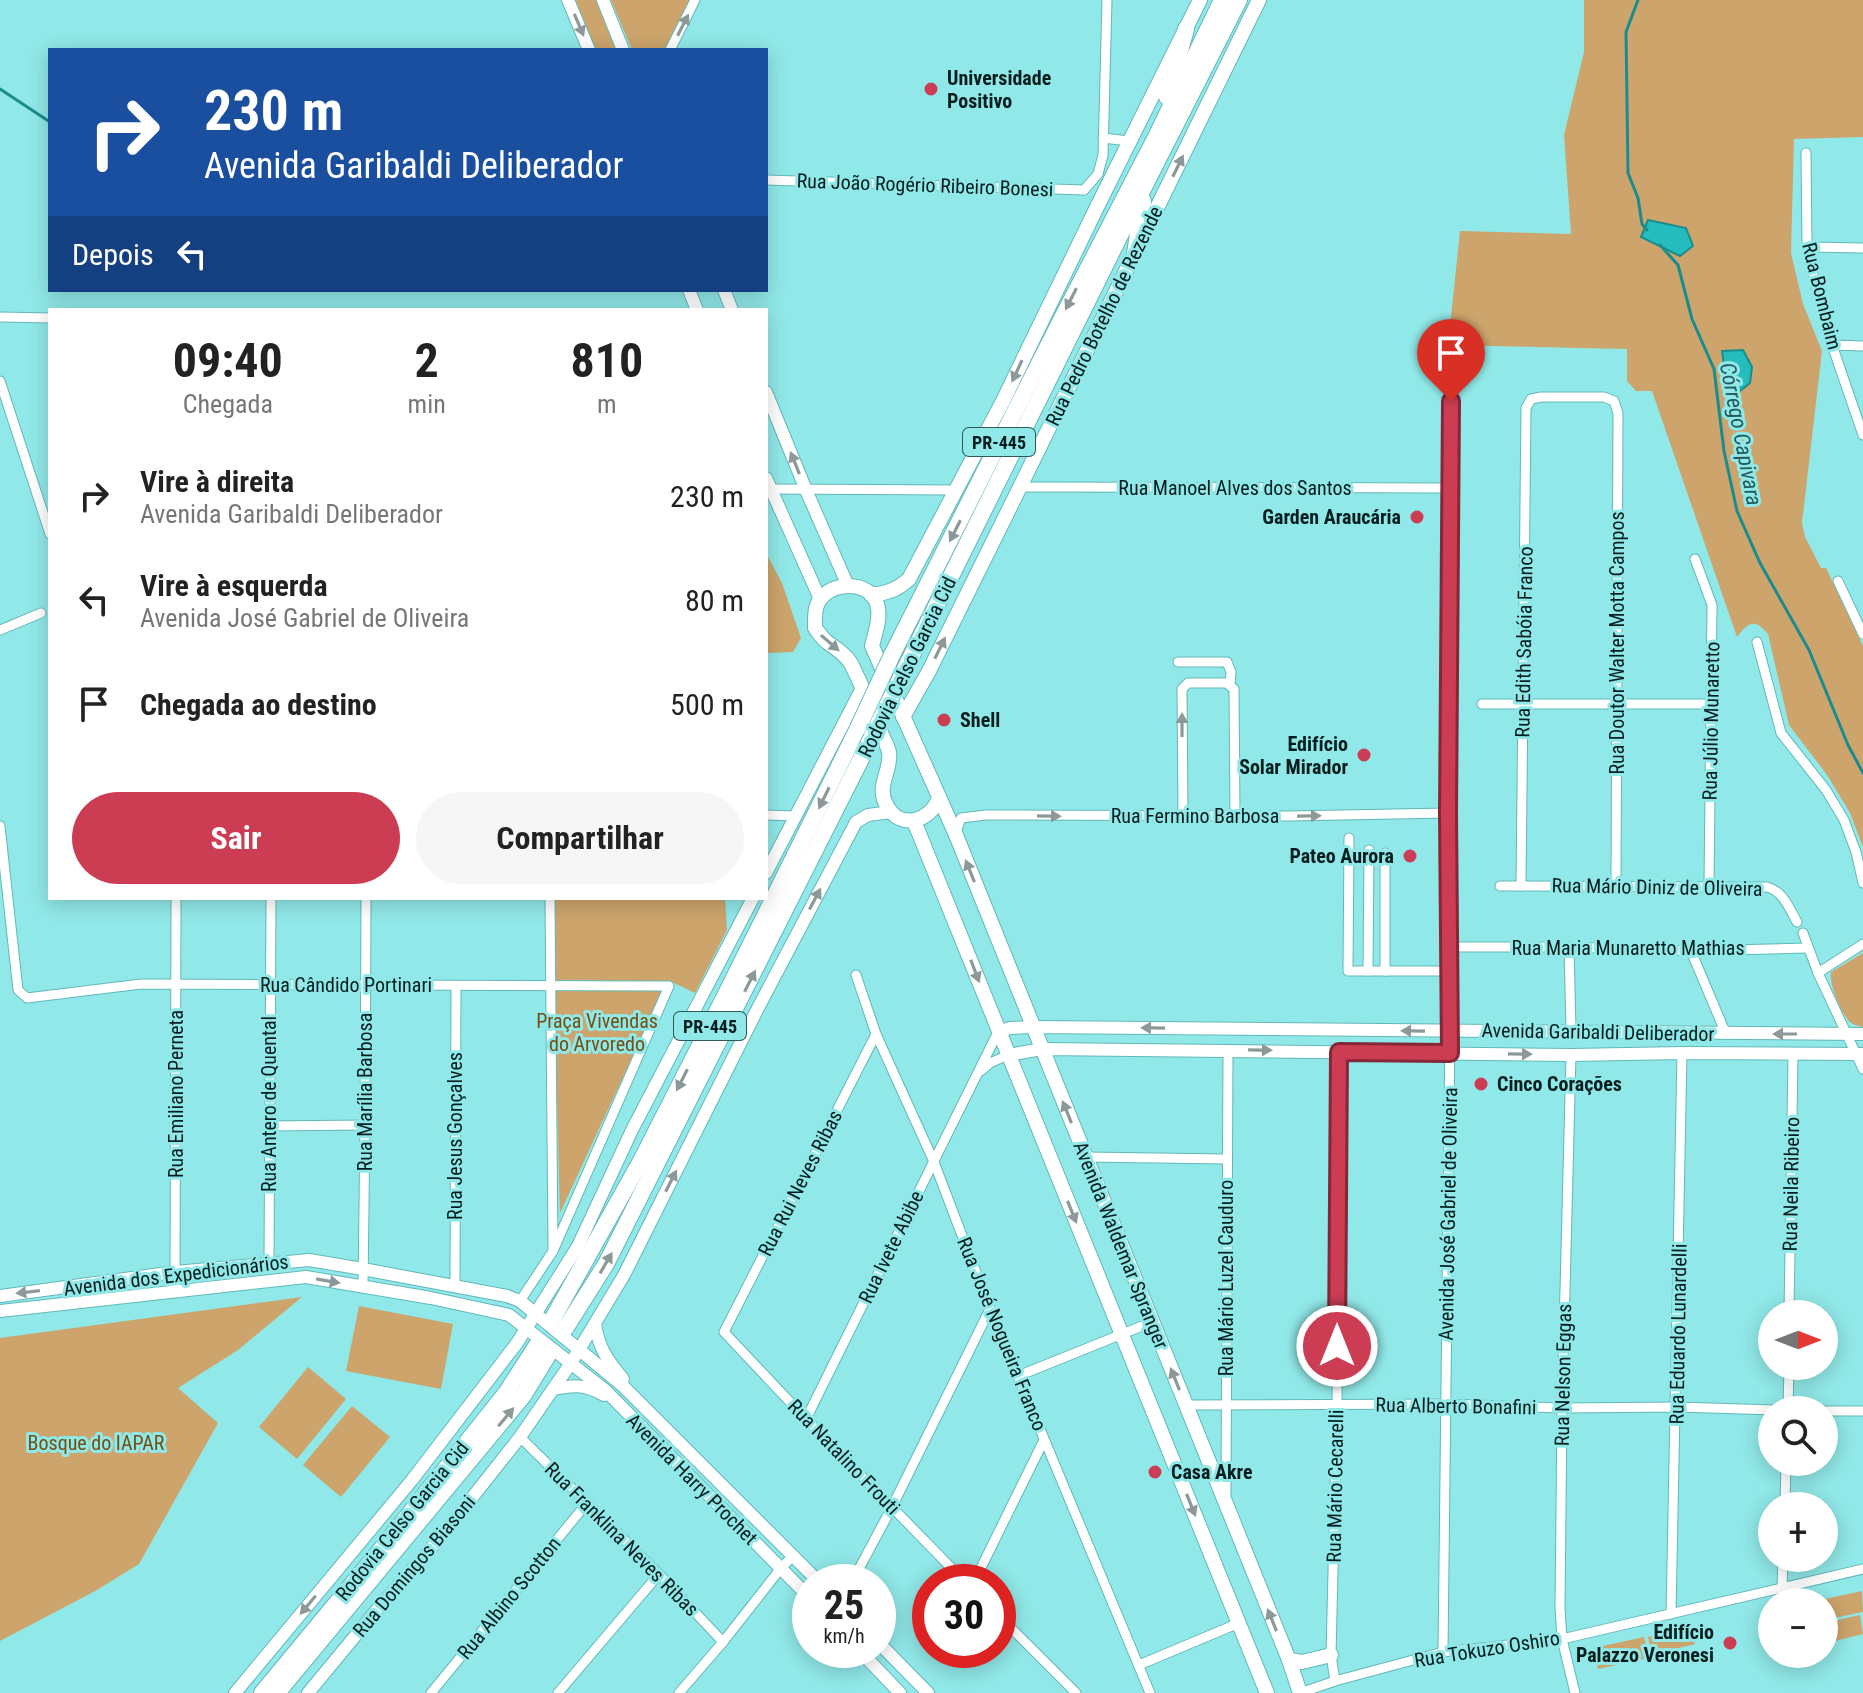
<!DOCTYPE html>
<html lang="pt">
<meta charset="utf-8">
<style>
:root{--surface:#fff;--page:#f6f6f6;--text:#222;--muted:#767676;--accent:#cc3c53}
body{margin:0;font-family:"Roboto Condensed",sans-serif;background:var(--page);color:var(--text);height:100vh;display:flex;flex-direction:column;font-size:30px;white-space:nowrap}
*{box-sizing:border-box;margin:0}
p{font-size:26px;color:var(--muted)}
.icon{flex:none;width:44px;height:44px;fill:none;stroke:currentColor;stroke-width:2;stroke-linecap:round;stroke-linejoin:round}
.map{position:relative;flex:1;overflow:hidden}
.side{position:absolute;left:48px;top:308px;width:720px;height:592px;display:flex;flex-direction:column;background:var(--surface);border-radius:0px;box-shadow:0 4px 20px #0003}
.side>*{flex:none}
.hud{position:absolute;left:48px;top:48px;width:720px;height:244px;border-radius:0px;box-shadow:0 4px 20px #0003;background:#1a4fa0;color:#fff;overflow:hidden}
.needle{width:52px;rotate:90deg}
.controls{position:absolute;left:1758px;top:1300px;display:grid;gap:16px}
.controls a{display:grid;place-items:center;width:80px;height:80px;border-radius:50%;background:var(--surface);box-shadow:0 4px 20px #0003;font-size:40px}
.speed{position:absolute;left:792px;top:1564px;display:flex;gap:16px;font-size:40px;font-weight:700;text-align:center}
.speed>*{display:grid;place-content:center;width:104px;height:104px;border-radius:50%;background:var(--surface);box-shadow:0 4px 20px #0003;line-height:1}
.speed small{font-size:20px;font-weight:400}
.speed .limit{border:12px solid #d22;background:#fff;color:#111}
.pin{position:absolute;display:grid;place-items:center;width:68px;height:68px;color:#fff;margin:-82px -34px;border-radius:50% 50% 50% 0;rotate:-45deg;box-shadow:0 0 8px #0007}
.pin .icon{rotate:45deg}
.me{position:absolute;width:88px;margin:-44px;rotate:0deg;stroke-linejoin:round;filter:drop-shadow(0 0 6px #0008)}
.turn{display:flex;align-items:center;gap:28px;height:168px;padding:0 24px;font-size:36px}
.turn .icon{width:104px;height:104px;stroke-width:2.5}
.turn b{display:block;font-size:56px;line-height:68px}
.then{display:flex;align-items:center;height:76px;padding:0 24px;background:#0003;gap:16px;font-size:30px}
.eta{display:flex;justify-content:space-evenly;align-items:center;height:136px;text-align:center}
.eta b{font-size:48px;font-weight:700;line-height:56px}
.action{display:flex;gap:16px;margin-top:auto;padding:16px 24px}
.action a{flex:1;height:92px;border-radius:48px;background:var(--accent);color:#fff;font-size:32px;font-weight:700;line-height:92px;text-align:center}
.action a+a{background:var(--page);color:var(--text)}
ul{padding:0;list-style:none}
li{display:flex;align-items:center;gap:24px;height:104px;padding:0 24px}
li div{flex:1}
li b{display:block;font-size:30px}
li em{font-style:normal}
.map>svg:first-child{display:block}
.green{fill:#cda56c}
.water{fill:#25bcbd;stroke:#1a8c8d;stroke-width:2}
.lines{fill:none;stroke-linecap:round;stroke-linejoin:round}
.stream{stroke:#1a8c8d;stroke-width:3}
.street-casing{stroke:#62b8b9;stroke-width:11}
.secondary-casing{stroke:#62b8b9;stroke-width:14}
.primary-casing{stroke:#62b8b9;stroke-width:16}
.highway-casing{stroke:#62b8b9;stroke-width:18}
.street{stroke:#fff;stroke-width:9}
.secondary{stroke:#fff;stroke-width:12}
.primary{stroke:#fff;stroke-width:14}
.highway{stroke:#fff;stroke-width:16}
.highway-bridge-casing{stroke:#62b8b9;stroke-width:18;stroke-linecap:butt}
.highway-bridge{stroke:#fff;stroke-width:16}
.oneway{fill:#8d9999}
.route-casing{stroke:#852736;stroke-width:20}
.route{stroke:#cc3c53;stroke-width:14}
.poi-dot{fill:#cc3c53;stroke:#91e8e8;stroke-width:3}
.labels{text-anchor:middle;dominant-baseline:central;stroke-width:6;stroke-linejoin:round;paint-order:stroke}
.shield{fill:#91e8e8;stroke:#2d5a5a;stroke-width:2}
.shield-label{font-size:18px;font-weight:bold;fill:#021d1d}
.poi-label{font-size:20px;font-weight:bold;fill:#021d1d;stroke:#91e8e8;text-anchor:start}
.street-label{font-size:20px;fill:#021d1d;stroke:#91e8e8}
.park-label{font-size:20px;fill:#734f11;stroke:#91e8e8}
.water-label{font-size:22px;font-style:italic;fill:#225b5c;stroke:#91e8e8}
</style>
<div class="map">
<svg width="1863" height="1693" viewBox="0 0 1863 1693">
<rect width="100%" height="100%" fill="#91e8e8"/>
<g class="green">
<path d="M575 0H596L617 50H596Z"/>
<path d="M611 0H692L667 50H632Z"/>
<path d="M1584 0H1863V137L1794 139 1791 253 1803 304 1822 351 1802 523 1805 537 1821 568H1826L1863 646V847L1850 813 1827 775 1789 725 1768 634C1755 618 1748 622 1737 637L1652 391H1636L1627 381V349L1448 345 1460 231 1571 234 1564 135 1584 52Z"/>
<path d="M766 553 782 583 801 638 793 652 766 653Z"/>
<path d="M554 898H725L727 930 695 993 672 982 554 980Z"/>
<path d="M1863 953V1027C1857 1025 1855 1026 1850 1022 1841 1013 1829 985 1831 972Z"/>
<path d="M554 990 663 991 560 1213Z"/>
<path d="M302 1297 238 1350 178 1388 218 1423 139 1564 97 1590 0 1641V1338Z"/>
<path d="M359 1306 453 1324 441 1389 346 1371Z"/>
<path d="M308 1367 346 1399 297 1459 259 1427Z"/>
<path d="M352 1406 390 1437 341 1497 303 1465Z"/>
<path d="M1862 1591 1863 1612 1824 1620V1602H1820V1600Z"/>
<path d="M1860 1615 1863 1634 1827 1643 1824 1623Z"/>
<path d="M1691 1626 1695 1644 1652 1655 1648 1637Z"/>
<path d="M1644 1637 1649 1658 1598 1669 1593 1648Z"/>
</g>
<g class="water">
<path d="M1648 220 1686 228 1693 246 1680 256 1641 237Z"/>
<path d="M1743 350 1752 367 1750 383 1740 391 1725 373 1722 351Z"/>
</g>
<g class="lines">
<g class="stream">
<path d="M1638 0 1626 32 1628 173 1638 198 1642 224 1647 230"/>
<path d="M0 89 50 122"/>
<path d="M1660 245 1678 265 1692 319 1714 369 1724 451 1737 511 1760 563 1809 650 1848 745 1863 773"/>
</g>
<g class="street-casing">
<g id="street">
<path d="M670 50 695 0"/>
<path d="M1103 138 1129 141"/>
<path d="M1806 153 1807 247 1818 297 1832 345 1863 435"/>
<path d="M766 180 1084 190"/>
<path d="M1084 190 1098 174 1103 155 1107 0"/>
<path d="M1807 247 1863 248"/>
<path d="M0 317 50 318"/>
<path d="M1832 345 1863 346"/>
<path d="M0 381 50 534"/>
<path d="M1020 487 1450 488"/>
<path d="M768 489 957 490"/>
<path d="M1695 559 1712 605 1709 886"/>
<path d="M1838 581 1863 634"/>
<path d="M0 630 41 613"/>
<path d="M1757 642 1781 733 1826 790 1844 820 1856 852 1863 883"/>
<path d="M1178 662H1227L1231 672 1230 685"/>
<path d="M1482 704H1710"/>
<path d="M766 815 795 816"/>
<path d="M1183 816 1182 689 1188 683H1226L1234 689 1235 816"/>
<path d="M0 826 18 990 27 998 141 984 669 986 553 1251"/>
<path d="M956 832 961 818 986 815 1289 816 1448 813"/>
<path d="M1349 838 1348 971H1449"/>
<path d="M1500 886 1767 887C1783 891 1789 908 1797 922"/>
<path d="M1521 886 1526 408 1531 399 1541 397H1604L1614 401 1618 413 1616 885"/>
<path d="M1803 933 1818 973 1863 1069"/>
<path d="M1449 947H1569L1691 951 1807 948"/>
<path d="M1569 947 1571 1030"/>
<path d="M1691 951 1726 1034"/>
<path d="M1368 971 1369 850"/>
<path d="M1385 971V853"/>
<path d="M1818 973 1863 944"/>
<path d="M856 975 876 1034 934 1162 990 1309 1150 1693"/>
<path d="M876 1034 724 1332 806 1419 965 1582"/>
<path d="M1571 1055 1562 1408 1560 1608 1562 1639 1575 1693"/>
<path d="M981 1071 990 1063 1008 1055"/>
<path d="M269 1126 365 1125"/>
<path d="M1086 1157 1226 1159"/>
<path d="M269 1263 271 898"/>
<path d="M455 1286 456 986"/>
<path d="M363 1287 365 1125 366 898"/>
<path d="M175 1290 176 898"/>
<path d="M520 1301 553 1251 550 898"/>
<path d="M1789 1314 1793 1054"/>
<path d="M1018 1376 1152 1322"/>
<path d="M1185 1405 1446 1404 1562 1408 1677 1407 1775 1410"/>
<path d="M1788 1410 1789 1366"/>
<path d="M1824 1411H1863"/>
<path d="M806 1419 998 1032"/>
<path d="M520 1437 659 1574 723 1642"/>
<path d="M1226 1494 1228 1050"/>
<path d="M1785 1506 1786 1462"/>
<path d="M852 1582 892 1507 990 1309"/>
<path d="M974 1582 1044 1440"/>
<path d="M1782 1588 1783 1558"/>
<path d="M1671 1614 1682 1053"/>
<path d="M998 1615 1076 1693"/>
<path d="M1443 1652 1450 1031 1448 813 1451 344"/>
<path d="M1139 1665 1239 1623"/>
<path d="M1335 1681 1331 1655 1337 1405 1339 1052"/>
<path d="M431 1693 587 1503"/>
<path d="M558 1693 659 1574"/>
<path d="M679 1693 723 1642 781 1568 793 1556"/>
<path d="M1300 1693 1335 1681 1443 1652 1562 1639 1863 1569"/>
</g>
</g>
<g class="secondary-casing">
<g id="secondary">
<path d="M568 0 589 50"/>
<path d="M603 0 623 50"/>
<path d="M689 290 697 310"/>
<path d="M724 290 732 310"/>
<path d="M766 392 806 490 848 586"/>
<path d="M766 478 820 599"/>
<path d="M766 873 862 688"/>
<path d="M998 1032 1010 1028 1032 1027 1863 1034"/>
<path d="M1008 1055 1042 1049 1571 1055 1682 1053 1863 1054"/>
<path d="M0 1296 175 1272 309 1260 363 1269 507 1296 520 1301 622 1385 819 1582"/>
<path d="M0 1311 306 1277 431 1298 509 1315 605 1390 810 1598"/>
<path d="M595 1324C599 1349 607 1359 623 1379"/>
<path d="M553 1389C574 1385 584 1384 604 1395"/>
<path d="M878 1642 928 1693"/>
<path d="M859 1650 900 1693"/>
<path d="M235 1693 412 1480 517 1343 578 1246 632 1130 753 898"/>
<path d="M308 1693 380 1606 445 1532 520 1437 571 1363 624 1275 758 1008 856 822 868 815 891 812"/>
</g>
</g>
<g class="primary-casing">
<g id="primary">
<path d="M871 595C887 593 897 590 909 579L1003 401 1095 211 1200 0"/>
<path d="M903 717 929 671 1020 487 1259 0"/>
<path d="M939 798C930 822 900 830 887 806 875 786 892 771 889 752 888 747 884 740 882 735 875 716 867 697 858 678 855 673 853 666 850 662 844 653 835 648 827 642 822 638 819 633 815 628 815 618 814 605 822 597 837 580 874 582 878 608 880 621 875 633 872 646L956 835 1289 1660 1300 1693"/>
<path d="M914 821 1267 1693"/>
<path d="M1289 1660 1302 1662 1331 1655"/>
</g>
</g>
<g class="highway-casing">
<g id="highway">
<path d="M1167 97 1186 29"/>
<path d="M1135 254 1143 201"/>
<path d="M892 655 1060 322 1156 137 1222 0"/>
<path d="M902 675 1146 183 1239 0"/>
<path d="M552 1320 642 1159 727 992 858 728"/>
<path d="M565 1329 606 1264 866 749"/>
<path d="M262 1693 383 1547 506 1393 537 1345"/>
<path d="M277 1693 523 1396 548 1355"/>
</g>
</g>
<use href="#street" class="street"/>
<use href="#secondary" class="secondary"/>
<use href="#primary" class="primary"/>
<use href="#highway" class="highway"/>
<g class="highway-bridge-casing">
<g id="highway-bridge">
<path d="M858 728 892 655"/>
<path d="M866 749 902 675"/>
</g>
</g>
<use href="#highway-bridge" class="highway-bridge"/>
</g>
<defs><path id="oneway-solid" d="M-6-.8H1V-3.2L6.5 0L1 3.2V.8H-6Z" transform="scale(2)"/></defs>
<g class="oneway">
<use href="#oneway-solid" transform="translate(579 25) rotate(67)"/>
<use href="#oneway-solid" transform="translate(683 25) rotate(-63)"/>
<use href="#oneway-solid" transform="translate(1178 166) rotate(-64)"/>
<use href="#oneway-solid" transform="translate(1071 299) rotate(117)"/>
<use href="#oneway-solid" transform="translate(1017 371) rotate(115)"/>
<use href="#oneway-solid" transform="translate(795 463) rotate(-112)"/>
<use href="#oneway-solid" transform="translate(955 531) rotate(117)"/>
<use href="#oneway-solid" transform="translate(830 643) rotate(41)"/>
<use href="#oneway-solid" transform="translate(940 648) rotate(-64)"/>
<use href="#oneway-solid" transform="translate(1182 725) rotate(-90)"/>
<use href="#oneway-solid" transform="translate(824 798) rotate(116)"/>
<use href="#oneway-solid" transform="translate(1049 816) rotate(1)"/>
<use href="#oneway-solid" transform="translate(1309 816) rotate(-1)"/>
<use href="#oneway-solid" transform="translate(970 871) rotate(-112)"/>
<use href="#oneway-solid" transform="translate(815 899) rotate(-62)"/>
<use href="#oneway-solid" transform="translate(975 971) rotate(69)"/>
<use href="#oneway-solid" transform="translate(750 981) rotate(-63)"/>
<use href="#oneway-solid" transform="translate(1153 1028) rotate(-179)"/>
<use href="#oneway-solid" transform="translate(1413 1031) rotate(-179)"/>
<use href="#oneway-solid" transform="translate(1785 1034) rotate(-180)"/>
<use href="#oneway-solid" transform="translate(1260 1050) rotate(1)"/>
<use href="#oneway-solid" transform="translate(1520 1054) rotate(1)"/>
<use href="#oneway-solid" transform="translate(682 1080) rotate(117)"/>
<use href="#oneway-solid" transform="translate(1067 1112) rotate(-112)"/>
<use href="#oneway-solid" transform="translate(671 1181) rotate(-63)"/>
<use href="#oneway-solid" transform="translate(1072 1212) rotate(68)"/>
<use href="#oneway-solid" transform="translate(606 1263) rotate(-60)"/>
<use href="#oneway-solid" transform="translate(328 1281) rotate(10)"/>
<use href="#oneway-solid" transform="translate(28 1292) rotate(173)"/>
<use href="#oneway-solid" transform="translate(1175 1379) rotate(-112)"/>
<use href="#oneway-solid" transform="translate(506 1417) rotate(-50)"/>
<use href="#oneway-solid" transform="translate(1191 1505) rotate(68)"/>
<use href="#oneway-solid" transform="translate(308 1605) rotate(130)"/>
<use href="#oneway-solid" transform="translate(1272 1620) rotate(-112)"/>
</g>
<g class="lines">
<g class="route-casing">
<path id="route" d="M1337 1346 1339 1052 1450 1053 1448 813 1451 401"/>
</g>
<use href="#route" class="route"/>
</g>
<g class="poi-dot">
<circle cx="931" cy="89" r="8"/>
<circle cx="1417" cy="517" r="8"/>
<circle cx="944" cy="720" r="8"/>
<circle cx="1364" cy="755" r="8"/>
<circle cx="1410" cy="856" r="8"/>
<circle cx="1481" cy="1084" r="8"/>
<circle cx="1155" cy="1472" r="8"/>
<circle cx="1730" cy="1643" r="8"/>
</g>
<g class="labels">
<g class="shield">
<rect x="963" y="428" width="72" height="28" rx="6"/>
<rect x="674" y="1012" width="72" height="28" rx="6"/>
</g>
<g class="shield-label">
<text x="999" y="442">PR-445</text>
<text x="710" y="1026">PR-445</text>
</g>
<g class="poi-label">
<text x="947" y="78">Universidade<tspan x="947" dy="23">Positivo</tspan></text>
<text x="1401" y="517" text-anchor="end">Garden Araucária</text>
<text x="960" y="720">Shell</text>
<text x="1348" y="744" text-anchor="end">Edifício<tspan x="1348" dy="23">Solar Mirador</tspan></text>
<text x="1394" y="856" text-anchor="end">Pateo Aurora</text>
<text x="1497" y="1084">Cinco Corações</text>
<text x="1171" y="1472">Casa Akre</text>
<text x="1714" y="1632" text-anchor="end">Edifício<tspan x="1714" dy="23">Palazzo Veronesi</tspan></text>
</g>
<g class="street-label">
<text transform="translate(925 185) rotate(2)">Rua João Rogério Ribeiro Bonesi</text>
<text transform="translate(1822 296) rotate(76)">Rua Bombaim</text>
<text transform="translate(1104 316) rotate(-64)">Rua Pedro Botelho de Rezende</text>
<text x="1235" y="488">Rua Manoel Alves dos Santos</text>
<text transform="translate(1524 642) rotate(-89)">Rua Edith Sabóia Franco</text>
<text transform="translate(1617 643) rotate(-90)">Rua Doutor Walter Motta Campos</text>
<text transform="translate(907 667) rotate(-64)">Rodovia Celso Garcia Cid</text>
<text transform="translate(1711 721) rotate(-89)">Rua Júlio Munaretto</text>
<text x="1195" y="816">Rua Fermino Barbosa</text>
<text transform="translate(1657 887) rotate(1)">Rua Mário Diniz de Oliveira</text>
<text x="1628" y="948">Rua Maria Munaretto Mathias</text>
<text x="346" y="985">Rua Cândido Portinari</text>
<text transform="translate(1598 1032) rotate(1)">Avenida Garibaldi Deliberador</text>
<text transform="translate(365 1092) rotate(-90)">Rua Marília Barbosa</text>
<text transform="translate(176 1094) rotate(-90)">Rua Emiliano Perneta</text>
<text transform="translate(269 1104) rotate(-90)">Rua Antero de Quental</text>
<text transform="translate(455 1136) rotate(-90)">Rua Jesus Gonçalves</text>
<text transform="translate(800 1183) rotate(-63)">Rua Rui Neves Ribas</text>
<text transform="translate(1791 1184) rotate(-89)">Rua Neila Ribeiro</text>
<text transform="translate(1448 1214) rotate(-89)">Avenida José Gabriel de Oliveira</text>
<text transform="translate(1121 1245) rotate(68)">Avenida Waldemar Spranger</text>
<text transform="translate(891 1247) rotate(-64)">Rua Ivete Abibe</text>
<text transform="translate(176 1275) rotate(-7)">Avenida dos Expedicionários</text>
<text transform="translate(1226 1278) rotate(-90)">Rua Mário Luzel Cauduro</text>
<text transform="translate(1002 1334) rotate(68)">Rua José Nogueira Franco</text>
<text transform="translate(1678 1334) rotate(-89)">Rua Eduardo Lunardelli</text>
<text transform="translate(1563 1375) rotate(-89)">Rua Nelson Eggas</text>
<text transform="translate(1456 1406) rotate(1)">Rua Alberto Bonafini</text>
<text transform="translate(844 1457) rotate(46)">Rua Natalino Frouti</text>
<text transform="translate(692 1479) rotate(45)">Avenida Harry Prochet</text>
<text transform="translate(1335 1486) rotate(-89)">Rua Mário Cecarelli</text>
<text transform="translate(402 1521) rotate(-51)">Rodovia Celso Garcia Cid</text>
<text transform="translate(622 1539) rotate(45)">Rua Franklina Neves Ribas</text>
<text transform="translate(414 1566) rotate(-50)">Rua Domingos Biasoni</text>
<text transform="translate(509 1598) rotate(-51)">Rua Albino Scotton</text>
<text transform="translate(1487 1649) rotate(-9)">Rua Tokuzo Oshiro</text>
</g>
<g class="park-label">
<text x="597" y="1021">Praça Vivendas<tspan x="597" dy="23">do Arvoredo</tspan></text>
<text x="96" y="1443">Bosque do IAPAR</text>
</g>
<g class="water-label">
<text transform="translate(1741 434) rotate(79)">Córrego Capivara</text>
</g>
</g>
</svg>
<div class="controls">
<a><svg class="needle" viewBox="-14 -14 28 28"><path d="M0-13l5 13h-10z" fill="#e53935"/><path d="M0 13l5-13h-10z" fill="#767676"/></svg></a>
<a><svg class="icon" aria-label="search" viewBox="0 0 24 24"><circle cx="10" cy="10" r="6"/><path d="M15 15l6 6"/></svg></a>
<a>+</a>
<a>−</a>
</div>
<div class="speed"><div>25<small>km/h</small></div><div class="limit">30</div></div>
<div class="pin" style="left:1451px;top:401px;background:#d93025"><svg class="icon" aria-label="arrive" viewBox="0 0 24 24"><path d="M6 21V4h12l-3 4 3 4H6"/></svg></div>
<svg class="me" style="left:1337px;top:1346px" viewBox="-20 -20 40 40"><circle r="17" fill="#cc3c53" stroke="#fff" stroke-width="3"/><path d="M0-11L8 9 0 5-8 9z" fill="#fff"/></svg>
<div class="hud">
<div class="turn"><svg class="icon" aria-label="right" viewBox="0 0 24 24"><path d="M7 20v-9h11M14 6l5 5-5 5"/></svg><div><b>230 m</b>Avenida Garibaldi Deliberador</div></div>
<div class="then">Depois<svg class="icon" aria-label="left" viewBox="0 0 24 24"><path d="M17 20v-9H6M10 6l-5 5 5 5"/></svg></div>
</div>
<section class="side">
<div class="eta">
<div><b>09:40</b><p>Chegada</p></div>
<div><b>2</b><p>min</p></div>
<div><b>810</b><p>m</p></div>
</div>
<ul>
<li><svg class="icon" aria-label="right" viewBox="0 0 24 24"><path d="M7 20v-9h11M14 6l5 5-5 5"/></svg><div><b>Vire à direita</b><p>Avenida Garibaldi Deliberador</p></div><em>230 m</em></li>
<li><svg class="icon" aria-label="left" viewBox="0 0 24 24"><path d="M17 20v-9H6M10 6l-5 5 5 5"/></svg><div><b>Vire à esquerda</b><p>Avenida José Gabriel de Oliveira</p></div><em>80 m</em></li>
<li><svg class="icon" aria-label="arrive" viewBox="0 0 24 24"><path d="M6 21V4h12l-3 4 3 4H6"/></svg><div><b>Chegada ao destino</b></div><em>500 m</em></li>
</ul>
<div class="action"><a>Sair</a><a>Compartilhar</a></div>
</section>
</div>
